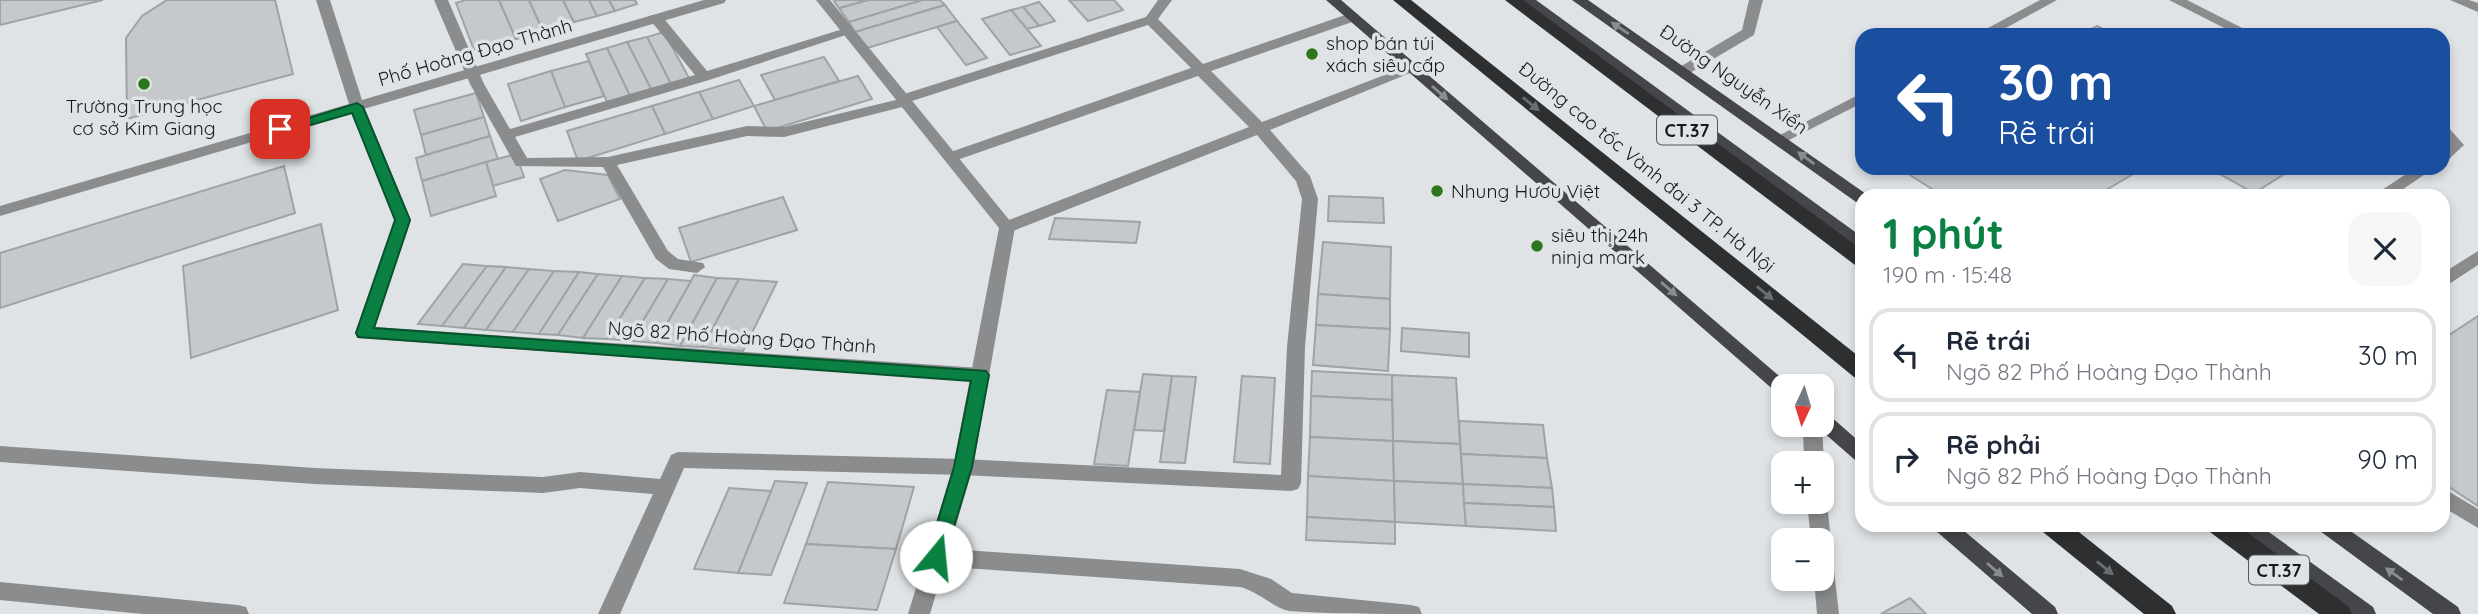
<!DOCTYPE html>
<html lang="vi">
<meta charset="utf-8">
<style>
:root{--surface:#fff;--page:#f6f6f7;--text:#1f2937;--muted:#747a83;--line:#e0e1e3;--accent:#0b8043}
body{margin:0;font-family:Quicksand,sans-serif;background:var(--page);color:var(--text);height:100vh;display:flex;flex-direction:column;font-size:26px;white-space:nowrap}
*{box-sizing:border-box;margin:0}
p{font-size:23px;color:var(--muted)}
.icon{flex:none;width:38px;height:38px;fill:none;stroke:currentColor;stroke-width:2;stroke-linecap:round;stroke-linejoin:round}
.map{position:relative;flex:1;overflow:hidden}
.panel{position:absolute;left:1855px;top:189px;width:595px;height:343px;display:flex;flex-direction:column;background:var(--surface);border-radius:21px;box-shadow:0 4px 10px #0003}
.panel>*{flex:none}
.hud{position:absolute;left:1855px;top:28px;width:595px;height:147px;border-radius:21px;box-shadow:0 4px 10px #0003;background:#1a4fa0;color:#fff;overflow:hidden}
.needle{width:46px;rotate:184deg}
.buttons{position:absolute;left:1771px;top:374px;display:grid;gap:14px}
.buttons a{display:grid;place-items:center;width:63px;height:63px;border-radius:14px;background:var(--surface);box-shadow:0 4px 10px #0003;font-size:35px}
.pin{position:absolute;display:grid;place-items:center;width:60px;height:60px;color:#fff;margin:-30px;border-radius:14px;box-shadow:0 4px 10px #0006}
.me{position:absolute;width:77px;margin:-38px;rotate:17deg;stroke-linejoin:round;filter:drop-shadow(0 0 5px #0008)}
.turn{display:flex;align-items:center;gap:24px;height:147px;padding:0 28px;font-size:32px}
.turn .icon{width:91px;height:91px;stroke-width:2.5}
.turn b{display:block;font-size:49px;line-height:60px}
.round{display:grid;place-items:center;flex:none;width:74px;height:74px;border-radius:21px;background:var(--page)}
.headline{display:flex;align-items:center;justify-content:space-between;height:119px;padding:0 28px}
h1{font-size:42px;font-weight:700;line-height:52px;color:var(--accent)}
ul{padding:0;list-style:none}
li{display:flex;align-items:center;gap:21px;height:94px;margin:0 14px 10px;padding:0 14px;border:4px solid var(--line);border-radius:21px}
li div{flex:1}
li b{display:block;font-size:26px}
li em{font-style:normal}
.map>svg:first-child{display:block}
.building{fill:#c5c9cb;stroke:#9fa3a5;stroke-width:2}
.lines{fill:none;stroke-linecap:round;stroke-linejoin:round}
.lane{fill:#8b8c8d;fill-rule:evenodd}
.street{fill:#8b8c8d;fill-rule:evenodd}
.primary{fill:#454649;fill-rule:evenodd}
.highway{fill:#2d2f31;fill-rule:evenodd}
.oneway{fill:#8a8d8f}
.oneway2{fill:#6b6e70}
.route{fill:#0b8043;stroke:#07532c;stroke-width:2}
.poi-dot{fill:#2d761b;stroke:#dfe3e5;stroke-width:2.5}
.labels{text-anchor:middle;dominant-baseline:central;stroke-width:7;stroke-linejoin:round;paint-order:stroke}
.shield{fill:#dfe3e5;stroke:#545657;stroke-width:2}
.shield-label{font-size:18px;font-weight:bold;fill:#181a1a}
.poi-label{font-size:19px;fill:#181a1a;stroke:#dfe3e5;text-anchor:start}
.street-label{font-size:19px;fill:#181a1a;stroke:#dfe3e5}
</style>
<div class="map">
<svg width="2478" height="614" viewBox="0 0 2478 614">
<rect width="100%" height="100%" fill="#dfe3e5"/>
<g class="building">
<path d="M0 0H103L0 25Z"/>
<path d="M167 0H275L293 74 127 119 126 38 142 16Z"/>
<path d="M466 0H499L516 39 474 50 456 3Z"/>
<path d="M499 0H529L543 31 516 39Z"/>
<path d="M529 0H563L574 22 543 31Z"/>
<path d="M563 0H589L597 16 574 22Z"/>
<path d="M589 0H609L615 11 597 16Z"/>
<path d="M609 0H635L637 4 615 11Z"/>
<path d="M868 0H923L849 22 839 8Z"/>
<path d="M868 0 839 8 834 1 836 0Z"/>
<path d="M923 0H940L945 5 855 32 849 22Z"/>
<path d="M1069 0H1114L1123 10 1088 21Z"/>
<path d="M1039 2 1055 21 1039 26 1023 7Z"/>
<path d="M945 5 957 21 867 48 855 32Z"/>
<path d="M1023 7 1039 26 1027 29 1011 10Z"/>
<path d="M1011 10 1027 29 1041 46 1010 55 982 19Z"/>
<path d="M957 21 987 58 966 65 937 27Z"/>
<path d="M2097 26 2114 35H2079Z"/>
<path d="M664 32 689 78 671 84 647 37Z"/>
<path d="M647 37 671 84 651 89 627 42Z"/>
<path d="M627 42 651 89 630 96 607 48Z"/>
<path d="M607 48 630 96 607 102 586 54Z"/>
<path d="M824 57 839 81 775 100 761 75Z"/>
<path d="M589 61 604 96 565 107 551 71Z"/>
<path d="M551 71 565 107 521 121 508 84Z"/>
<path d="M858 76 872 99 767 131 754 106Z"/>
<path d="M739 80 754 106 713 119 699 92Z"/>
<path d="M699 92 713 119 665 134 652 106Z"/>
<path d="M476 93 484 117 421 135 414 110Z"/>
<path d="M652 106 665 134 578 161 567 131Z"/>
<path d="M484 117 490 136 426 155 421 135Z"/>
<path d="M490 136 498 159 422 181 416 158Z"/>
<path d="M516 154 524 177 493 186 486 162Z"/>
<path d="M486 162 496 196 431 216 422 181Z"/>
<path d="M284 166 295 213 0 308V253Z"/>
<path d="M1899 168H2143L2096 196H1943Z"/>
<path d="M2209 168H2294L2254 193Z"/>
<path d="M565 170 608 175 620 199 558 221 540 179Z"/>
<path d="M1329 196 1383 198 1384 223 1328 221Z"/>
<path d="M783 197 797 230 691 262 679 228Z"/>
<path d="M1055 218 1140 222 1136 243 1049 239Z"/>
<path d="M321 224 338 310 191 358 183 266Z"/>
<path d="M1323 242 1391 247 1390 299 1318 294Z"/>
<path d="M463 264 487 266 442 326 418 324Z"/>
<path d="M487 266 506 267 464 328 442 326Z"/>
<path d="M506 267 529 269 486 330 464 328Z"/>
<path d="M529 269 554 271 513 332 486 330Z"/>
<path d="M554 271 579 272 539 334 513 332Z"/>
<path d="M579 272 598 274 558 335 539 334Z"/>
<path d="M598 274 622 276 583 338 558 335Z"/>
<path d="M694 275 717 278 680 346 656 343Z"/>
<path d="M622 276 645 278 607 339 583 338Z"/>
<path d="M645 278 668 279 631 341 607 339Z"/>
<path d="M717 278 739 279 703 347 680 346Z"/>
<path d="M668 279 691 281 656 343 631 341Z"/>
<path d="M739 279 777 282 743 351 703 347Z"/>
<path d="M1318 294 1390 299V329L1316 325Z"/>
<path d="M2478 316V506L2443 483V339Z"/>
<path d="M1316 325 1390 329 1388 371 1313 365Z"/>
<path d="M1402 328 1469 333V357L1401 351Z"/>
<path d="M1312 371 1392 375V400L1311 396Z"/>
<path d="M1143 374 1172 376 1164 431 1134 430Z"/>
<path d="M1392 375 1456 378 1460 444 1393 441Z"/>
<path d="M1172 376 1196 377 1185 463 1160 462Z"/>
<path d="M1242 376 1275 378 1270 464 1234 462Z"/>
<path d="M1107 390 1140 392 1128 466 1094 464Z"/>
<path d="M1311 396 1392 400 1393 441 1310 437Z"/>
<path d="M1459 421 1543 425 1547 458 1461 454Z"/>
<path d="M1310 437 1393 441 1394 481 1308 476Z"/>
<path d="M1393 441 1460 444 1463 484 1394 481Z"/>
<path d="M1461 454 1547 458 1552 488 1463 484Z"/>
<path d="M1308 476 1394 481 1395 522 1307 517Z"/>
<path d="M775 481 807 483 771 575 738 573Z"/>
<path d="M1394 481 1463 484 1466 526 1395 522Z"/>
<path d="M828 482 914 487 896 549 806 544Z"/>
<path d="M1463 484 1552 488 1554 507 1464 503Z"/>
<path d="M729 488 771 491 738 573 694 569Z"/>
<path d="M1464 503 1554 507 1556 531 1466 526Z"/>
<path d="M1307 517 1395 522V544L1306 540Z"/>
<path d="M806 544 896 549 877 610 784 603Z"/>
<path d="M1910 598 1926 614H1881Z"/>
</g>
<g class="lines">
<g class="lane">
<path d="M434 0H448L484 84 510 129 695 75 651 21V15H661L707 71 843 29 848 28 855 32 709 80 515 137 527 158 608 157 747 126 784 127 896 100 898 96 1146 17 1158 0H1172L1158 19 1203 64 1348 14H1358V20L1211 71 1262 122 1408 66 1413 65 1420 69 1270 130 1310 176 1318 199 1305 347 1301 483 1298 489 1291 491 963 475 684 468 620 614H598L653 494 580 488 543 493 314 484 0 462V446L314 468 543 477 580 472 660 479 671 455 678 452 963 459 1281 475 1287 347 1302 199 1296 181 1257 135 1013 231H1001L999 227 1001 223 1249 127 1198 76 957 160 951 162 943 157 945 154 1191 68 1148 25 912 101 910 105 784 137 747 136 617 165 668 251 678 259 703 263 705 267 697 273 669 269 656 259 603 167 516 166 470 84Z"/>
<path d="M1749 0H1763L1754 35 1688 74H1678V68L1742 30Z"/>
<path d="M2169 0H2187L2256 35H2238Z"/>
<path d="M2450 0H2469L2478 3V12Z"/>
<path d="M357 102 364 107 411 220 375 327 981 368 987 370 990 375 987 380 981 382 358 338 355 333 395 220 350 107Z"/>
<path d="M2443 125 2448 127 2464 145 2449 159 2443 161V148L2447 144 2443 140Z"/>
<path d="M2415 168H2434L2393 196H2373Z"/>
<path d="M2478 251V265L2443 288V273Z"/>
<path d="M1822 424 1824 464 1822 468V464H1804L1803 425Z"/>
<path d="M2443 488 2478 509V528L2443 507Z"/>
<path d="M1822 496 1827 502 1831 541 1828 547 1832 553 1839 614H1817L1814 579H1822V541H1811L1807 502H1822Z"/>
<path d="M936 548 1240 569 1271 579 1292 593 1411 605 1419 607 1422 614C1379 614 1331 614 1289 611 1274 608 1259 592 1240 587L936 566 929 563 926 557 929 551Z"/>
<path d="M0 582 238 605 246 607 249 614H143L0 600Z"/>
</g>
<g class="street">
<path d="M316 0H330L362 100 704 0H726L724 3 0 216V206L349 104Z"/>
<path d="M816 0H830L1015 227 973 467 930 614H908L953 467 999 228Z"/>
<path d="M2040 0H2057L1993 35H1975Z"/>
<path d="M1862 93V103L1785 142 1780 144 1772 139Z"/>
</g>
<g class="primary">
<path d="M1326 0H1341L1792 387H1783V394L1776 392Z"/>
<path d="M1520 0H1536L1862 237V251Z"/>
<path d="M1572 0H1588L1869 196H1862V203L1856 202Z"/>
<path d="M1822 413 1829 415 1862 444V463L1855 460 1815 425H1822Z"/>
<path d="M1933 525H1957L2055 607 2058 614H2032L1936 531Z"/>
<path d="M2234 525H2259L2373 607 2376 614H2349L2237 531Z"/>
<path d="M2317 525H2342L2458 607 2461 614H2433L2320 531Z"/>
</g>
<g class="highway">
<path d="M1393 0H1411L1862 359V379L1854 377Z"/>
<path d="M1505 0H1523L1862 250V267L1855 265Z"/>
<path d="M2040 525H2070L2172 606 2176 614H2144L2043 532Z"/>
<path d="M2207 525H2237L2348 606 2352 614H2319L2210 532Z"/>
</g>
</g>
<defs><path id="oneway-solid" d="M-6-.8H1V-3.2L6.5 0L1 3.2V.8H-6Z" transform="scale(1.75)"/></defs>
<g class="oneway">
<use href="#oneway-solid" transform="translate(1620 28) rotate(-146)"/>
<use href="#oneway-solid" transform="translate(1440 93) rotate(41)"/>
<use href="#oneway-solid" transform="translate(1806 158) rotate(-144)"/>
<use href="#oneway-solid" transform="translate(1669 289) rotate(41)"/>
<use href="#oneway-solid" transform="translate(1995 570) rotate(41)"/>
<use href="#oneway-solid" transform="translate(2394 574) rotate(-144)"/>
</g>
<g class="oneway2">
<use href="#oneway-solid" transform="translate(1531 104) rotate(39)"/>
<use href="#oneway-solid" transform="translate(1765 293) rotate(39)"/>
<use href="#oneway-solid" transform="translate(2105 568) rotate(39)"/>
</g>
<path class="route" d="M357 103 363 107 410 220 374 328 986 371 989 375 972 467 943 563H930L927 557 954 467 971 381 358 337 356 333 395 220 352 113 280 134 273 129Z"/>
<g class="poi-dot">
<circle cx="1312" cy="54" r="7"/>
<circle cx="144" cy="84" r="7"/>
<circle cx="1437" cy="191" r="7"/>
<circle cx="1537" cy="246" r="7"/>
</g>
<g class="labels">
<g class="shield">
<rect x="1657" y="115.5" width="60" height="29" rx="5"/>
<rect x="2249" y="555.5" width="60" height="29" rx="5"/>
</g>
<g class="shield-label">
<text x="1687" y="130">CT.37</text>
<text x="2279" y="570">CT.37</text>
</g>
<g class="poi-label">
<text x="1326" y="43">shop bán túi<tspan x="1326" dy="22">xách siêu cấp</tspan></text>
<text x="144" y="106" text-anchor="middle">Trường Trung học<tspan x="144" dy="22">cơ sở Kim Giang</tspan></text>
<text x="1451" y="191">Nhung Hươu Việt</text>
<text x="1551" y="235">siêu thị 24h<tspan x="1551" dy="22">ninja mark</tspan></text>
</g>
<g class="street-label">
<text transform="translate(475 52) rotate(-16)">Phố Hoàng Đạo Thành</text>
<text transform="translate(1734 79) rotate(35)">Đường Nguyễn Xiển</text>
<text transform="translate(1647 167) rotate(39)">Đường cao tốc Vành đai 3 TP. Hà Nội</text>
<text transform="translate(742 337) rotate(4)">Ngõ 82 Phố Hoàng Đạo Thành</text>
</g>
</g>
</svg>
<div class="buttons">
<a><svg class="needle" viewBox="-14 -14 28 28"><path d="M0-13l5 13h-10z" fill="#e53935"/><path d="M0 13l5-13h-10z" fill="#747a83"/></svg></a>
<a>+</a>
<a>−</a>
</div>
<div class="pin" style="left:280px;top:129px;background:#d93025"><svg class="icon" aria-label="arrive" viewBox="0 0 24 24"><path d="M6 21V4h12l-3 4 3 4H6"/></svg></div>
<svg class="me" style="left:936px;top:557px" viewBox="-20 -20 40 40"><circle r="19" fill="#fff"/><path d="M0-13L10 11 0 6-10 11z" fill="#0b8043"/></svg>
<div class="hud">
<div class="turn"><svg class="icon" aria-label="left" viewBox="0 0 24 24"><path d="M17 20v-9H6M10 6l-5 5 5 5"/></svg><div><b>30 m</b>Rẽ trái</div></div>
</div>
<section class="panel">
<div class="headline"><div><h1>1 phút</h1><p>190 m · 15:48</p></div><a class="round"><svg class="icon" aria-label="close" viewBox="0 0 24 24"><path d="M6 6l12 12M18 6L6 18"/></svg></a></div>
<ul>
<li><svg class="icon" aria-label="left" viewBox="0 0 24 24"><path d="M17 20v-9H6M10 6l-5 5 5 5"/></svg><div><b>Rẽ trái</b><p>Ngõ 82 Phố Hoàng Đạo Thành</p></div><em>30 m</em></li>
<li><svg class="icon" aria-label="right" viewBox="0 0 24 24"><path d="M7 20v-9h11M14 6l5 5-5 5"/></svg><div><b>Rẽ phải</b><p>Ngõ 82 Phố Hoàng Đạo Thành</p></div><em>90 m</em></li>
</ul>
</section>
</div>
